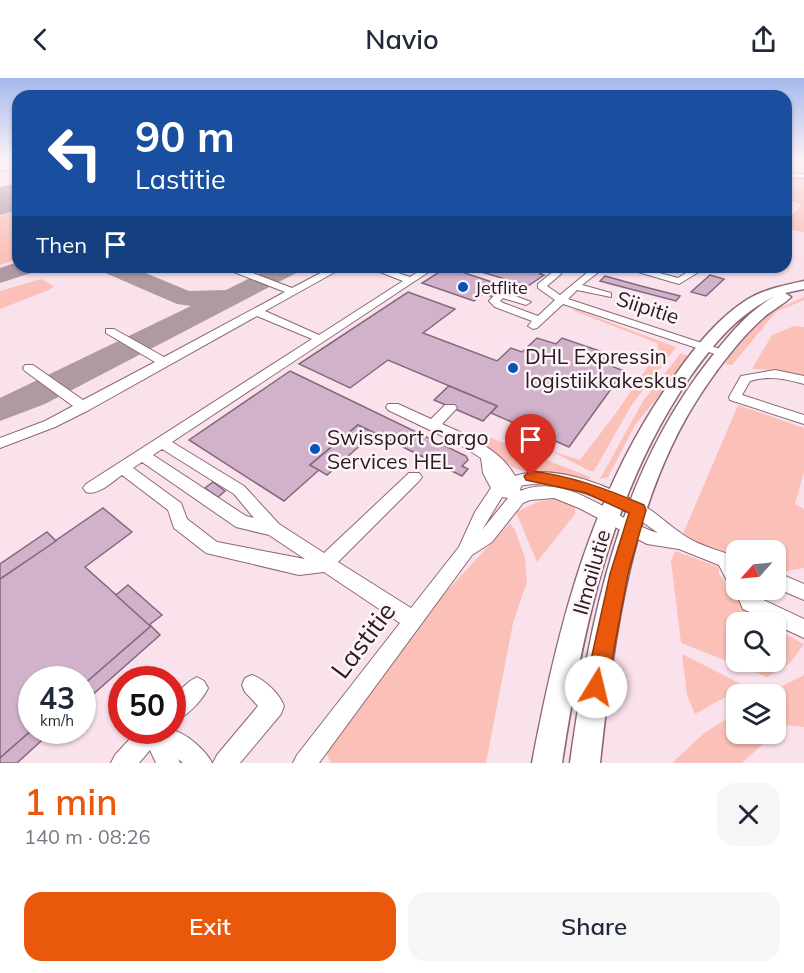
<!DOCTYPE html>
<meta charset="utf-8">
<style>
:root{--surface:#fff;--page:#f6f6f7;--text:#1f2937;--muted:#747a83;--accent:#ea580c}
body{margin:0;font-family:Mulish,sans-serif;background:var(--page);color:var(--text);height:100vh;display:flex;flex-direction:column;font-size:22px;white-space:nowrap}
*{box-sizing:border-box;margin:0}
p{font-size:20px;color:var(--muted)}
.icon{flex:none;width:33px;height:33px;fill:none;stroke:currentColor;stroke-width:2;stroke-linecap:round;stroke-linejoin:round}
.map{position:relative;height:685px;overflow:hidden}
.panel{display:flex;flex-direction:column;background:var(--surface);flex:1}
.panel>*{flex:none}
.banner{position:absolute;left:12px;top:12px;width:780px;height:183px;border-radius:18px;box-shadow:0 2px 4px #0004;background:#1a4fa0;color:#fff;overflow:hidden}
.needle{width:39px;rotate:243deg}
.buttons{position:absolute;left:726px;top:462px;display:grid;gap:12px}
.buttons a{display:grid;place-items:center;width:60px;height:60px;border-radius:12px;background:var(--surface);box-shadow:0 2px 4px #0004;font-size:30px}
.speed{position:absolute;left:18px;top:588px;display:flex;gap:12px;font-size:30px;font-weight:700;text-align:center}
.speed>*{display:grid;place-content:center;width:78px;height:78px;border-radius:50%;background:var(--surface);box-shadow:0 2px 4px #0004;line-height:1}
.speed small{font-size:15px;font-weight:400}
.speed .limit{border:9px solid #d22;background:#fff;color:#111}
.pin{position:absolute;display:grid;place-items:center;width:51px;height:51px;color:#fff;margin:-62px -26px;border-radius:50% 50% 50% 0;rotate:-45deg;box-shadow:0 0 6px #0007}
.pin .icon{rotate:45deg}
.me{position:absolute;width:66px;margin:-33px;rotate:9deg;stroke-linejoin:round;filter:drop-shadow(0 0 4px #0008)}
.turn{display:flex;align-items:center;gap:21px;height:126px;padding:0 24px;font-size:27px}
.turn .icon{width:78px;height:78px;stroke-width:2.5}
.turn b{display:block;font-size:42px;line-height:51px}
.then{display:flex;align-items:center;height:57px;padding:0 24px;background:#0003;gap:12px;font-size:22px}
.round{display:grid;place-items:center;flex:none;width:63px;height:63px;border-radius:18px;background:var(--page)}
.headline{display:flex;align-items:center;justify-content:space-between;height:102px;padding:0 24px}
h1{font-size:36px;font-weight:600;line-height:45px;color:var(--accent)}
.cta{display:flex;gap:12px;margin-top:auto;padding:12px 24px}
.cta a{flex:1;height:69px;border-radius:18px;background:var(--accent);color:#fff;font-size:24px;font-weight:600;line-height:69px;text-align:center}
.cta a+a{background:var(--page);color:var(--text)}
header{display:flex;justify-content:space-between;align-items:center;height:78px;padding:0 24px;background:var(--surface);font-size:27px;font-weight:600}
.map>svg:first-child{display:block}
.green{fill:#fbc0b7}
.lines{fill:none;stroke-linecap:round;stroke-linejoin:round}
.taxiway{fill:#af9aa3;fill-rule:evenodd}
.runway{fill:#af9aa3;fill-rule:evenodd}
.building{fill:#d2b2cb;stroke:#84687e;stroke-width:1.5}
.minor-casing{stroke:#8b6877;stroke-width:2}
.major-casing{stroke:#8b6877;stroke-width:3}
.minor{fill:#fff;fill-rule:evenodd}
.major{fill:#fff;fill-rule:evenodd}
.route{fill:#ea580c;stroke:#983908;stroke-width:1.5}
.poi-dot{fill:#0553bd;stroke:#fcf4f7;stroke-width:2}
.labels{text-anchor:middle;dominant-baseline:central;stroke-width:5;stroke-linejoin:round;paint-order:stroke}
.far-poi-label{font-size:18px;fill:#291b21;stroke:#fcf4f7;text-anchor:start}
.street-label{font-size:21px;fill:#291b21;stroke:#fcf4f7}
.poi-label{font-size:21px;fill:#291b21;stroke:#fcf4f7;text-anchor:start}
.near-street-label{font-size:26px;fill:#291b21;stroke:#fcf4f7}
</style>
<header><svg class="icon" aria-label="back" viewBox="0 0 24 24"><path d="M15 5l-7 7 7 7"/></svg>Navio<svg class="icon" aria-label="share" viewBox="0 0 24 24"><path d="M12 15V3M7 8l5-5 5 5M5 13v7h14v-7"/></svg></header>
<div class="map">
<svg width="804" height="685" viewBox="0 0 804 685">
<rect width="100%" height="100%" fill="#fae2ec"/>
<g class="green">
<path d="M786 100H804V154L786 151V143L802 127 786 121Z"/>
<path d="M18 133V181L0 187V138Z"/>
<path d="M41 201 54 208 49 212 0 231V213Z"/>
<path d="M804 219V222L776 234 732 287 725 286 728 280 768 235Z"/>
<path d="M572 232H577L676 269 631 328 594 393H590L551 373 580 382 616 335 659 272 657 265Z"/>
<path d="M794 248 804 249V300L774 292 752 291 772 257Z"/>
<path d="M681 275 688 278V282L635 347 608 399 600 401 643 323Z"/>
<path d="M738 327 804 350V394L795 426 804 431V490L776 495V472H736V481L719 476 683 456Z"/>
<path d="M476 354 590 399V401L528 395 512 389 471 359Z"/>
<path d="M558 421 575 429V436L537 484 516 434 540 423Z"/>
<path d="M510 445 515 452 525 480 527 504 513 545 486 685H331L327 677 333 661 442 518Z"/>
<path d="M675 473 719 489V496L751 538 763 544H736V584H776V551L804 566 790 585 767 599 681 565 671 483Z"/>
<path d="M682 576 745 608 695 636 687 617Z"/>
<path d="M804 597V649L783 647 776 654V616H767Z"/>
<path d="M736 635V656H774L742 685H672L703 656Z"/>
</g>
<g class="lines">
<g class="taxiway">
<path d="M18 184V189H38L34 194 0 205V190Z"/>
<path d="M99 189H131L189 213 226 212 272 189H302L298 194 45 326 0 343V320L191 228 177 226 103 194Z"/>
</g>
<path class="runway" d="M18 105V132L0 137V109Z"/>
</g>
<g class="building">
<path d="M447 189 498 206 490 212 499 215 494 219 484 216 474 223 422 205Z"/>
<path d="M465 189H536L546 192 540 196 544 197 528 208Z"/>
<path d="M710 197 724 201 706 218 691 214Z"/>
<path d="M605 198 641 208 680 218 676 223 600 203Z"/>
<path d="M408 214 455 231 423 255 497 283 511 270 522 274 537 260 556 266 562 260 617 279 611 288 624 293 569 369 491 335 497 328 388 282 350 310 299 286Z"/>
<path d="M290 293 466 378 468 382 462 388 468 391 462 398 358 347 310 387 319 392 284 423 189 362Z"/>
<path d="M449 308 497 328 483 343 434 322Z"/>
<path d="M358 347 374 355 327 397 310 387Z"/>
<path d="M213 404 225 413 218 419 205 410Z"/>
<path d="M103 430 132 454 85 489 151 548 82 608V602H32V652L0 680V501Z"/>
<path d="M47 454 56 463 0 501V486Z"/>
<path d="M128 507 162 537 149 547 116 517Z"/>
<path d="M151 548 160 557 82 626V608Z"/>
<path d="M32 652H53L17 685H0V680Z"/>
</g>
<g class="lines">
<g class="minor-casing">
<g id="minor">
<path d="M18 85V89L0 93V89Z"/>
<path d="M786 95 804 96V100L786 99Z"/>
<path d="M332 189H344L265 233 319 257 403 203 367 189H381L410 199 425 189H436L172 364 244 408 279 446 324 475 409 395H419L422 399 419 403 338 484 411 530 459 469 475 434 491 410 483 395 481 380 457 365 388 332 386 329 388 326H398L431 341 445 327H455L457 330 442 346C467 357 501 372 515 398 557 384 617 411 652 433 663 441 674 451 685 458 700 468 721 473 736 479V512H752L757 519 804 541V560L776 547V544H771L743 531 734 510 730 509 719 487 679 471 647 466 579 430 554 420 530 422 523 425 492 464 472 477 319 685H293L297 677 400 545 324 494 299 497 206 475 174 450 168 432 122 397C112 404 98 418 86 414L83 410 86 406 312 261 257 238 89 332 55 349 0 370V360L45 343 73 328 25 293 23 290 25 287H33L83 322 155 284 106 255V251H114L164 279 285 214 234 194V190H240L292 210ZM162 371 234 416 254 440 246 438 153 377ZM142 384 236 449 269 457 305 481 217 464 187 441 181 425 133 390ZM545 405C588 412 623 429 658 455 613 442 570 393 520 413L521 408 524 407ZM502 419 508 420 482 452Z"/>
<path d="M594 189H605L582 207 611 215V219L577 212 568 221 726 273 728 275 722 278 718 277 563 226 537 250 533 251 528 248 532 243 495 229 489 223 497 214H505L531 224 526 227 503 220 500 223 503 225 538 238 555 222 538 210V206L555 192H561V196L547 208 560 217Z"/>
<path d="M621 189H637L678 200 689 193 697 195 679 206Z"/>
<path d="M775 292 804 298V306C785 301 769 297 750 303L742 317 804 337V346L730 322 729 319 741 298Z"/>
<path d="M776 494 804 506V522L776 510Z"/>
<path d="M252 597C265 602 279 615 284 628L281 636 240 685H213L217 677 258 628 245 614 242 607 245 600Z"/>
<path d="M197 599 204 603 208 610C202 623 186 639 172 645V619L190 603Z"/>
<path d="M138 652C149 652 162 651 172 652 186 655 206 672 212 685H183L178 681 180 685H156L150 672 139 685H111L115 677Z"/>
</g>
</g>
<g class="major-casing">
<path id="major" d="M804 203V211L785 215 791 219C783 227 770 233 762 241 740 261 721 286 704 311 631 419 614 558 600 685H570C590 542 618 397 710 281 728 258 748 233 775 218 738 236 713 266 690 299 611 414 583 549 562 685H532C558 547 592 411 676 296 696 268 718 240 748 221 765 211 785 207 804 203Z"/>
</g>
<use href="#minor" class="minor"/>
<use href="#major" class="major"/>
</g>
<linearGradient id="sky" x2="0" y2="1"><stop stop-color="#a6b9ec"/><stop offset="0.46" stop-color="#fdf2f6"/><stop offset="1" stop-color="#fdf2f6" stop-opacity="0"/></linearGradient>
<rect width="804" height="179" fill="url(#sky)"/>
<path class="route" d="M531 393C572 398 607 411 644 427L646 432 628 496 607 609 603 616 596 619 588 616 585 609 610 496 629 435 586 415 526 402 524 398Z"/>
<g class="poi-dot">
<circle cx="463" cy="209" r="6"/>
<circle cx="513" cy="290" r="6"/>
<circle cx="315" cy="371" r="6"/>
</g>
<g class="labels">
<g class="far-poi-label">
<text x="475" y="209">Jetflite</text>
</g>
<g class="street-label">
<text transform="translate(648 229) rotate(18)">Siipitie</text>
<text transform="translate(591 494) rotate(-74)">Ilmailutie</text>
</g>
<g class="poi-label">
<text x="525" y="278">DHL Expressin<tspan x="525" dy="24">logistiikkakeskus</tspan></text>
<text x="327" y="359">Swissport Cargo<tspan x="327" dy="24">Services HEL</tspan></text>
</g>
<g class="near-street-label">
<text transform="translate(363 562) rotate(-53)">Lastitie</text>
</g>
</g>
</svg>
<div class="buttons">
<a><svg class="needle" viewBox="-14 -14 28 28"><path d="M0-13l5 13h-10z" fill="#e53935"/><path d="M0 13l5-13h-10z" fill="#747a83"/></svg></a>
<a><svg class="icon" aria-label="search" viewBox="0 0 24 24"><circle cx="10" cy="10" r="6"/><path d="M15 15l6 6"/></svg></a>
<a><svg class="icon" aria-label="layers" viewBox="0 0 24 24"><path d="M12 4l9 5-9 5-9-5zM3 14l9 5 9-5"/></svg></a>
</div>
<div class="speed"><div>43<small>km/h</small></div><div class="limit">50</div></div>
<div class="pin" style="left:531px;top:398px;background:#d93025"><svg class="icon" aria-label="arrive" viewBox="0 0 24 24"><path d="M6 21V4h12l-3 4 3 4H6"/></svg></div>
<svg class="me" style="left:596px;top:609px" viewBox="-20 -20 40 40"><circle r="19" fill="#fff"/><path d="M0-13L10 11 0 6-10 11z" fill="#ea580c"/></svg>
<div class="banner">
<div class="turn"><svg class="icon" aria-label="left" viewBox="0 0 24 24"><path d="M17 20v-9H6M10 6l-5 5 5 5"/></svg><div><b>90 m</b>Lastitie</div></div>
<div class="then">Then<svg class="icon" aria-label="arrive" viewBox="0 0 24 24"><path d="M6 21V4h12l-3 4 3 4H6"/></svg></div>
</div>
</div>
<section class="panel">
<div class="headline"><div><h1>1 min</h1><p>140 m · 08:26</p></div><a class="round"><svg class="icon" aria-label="close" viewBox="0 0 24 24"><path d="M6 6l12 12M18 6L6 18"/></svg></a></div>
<div class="cta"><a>Exit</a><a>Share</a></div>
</section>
